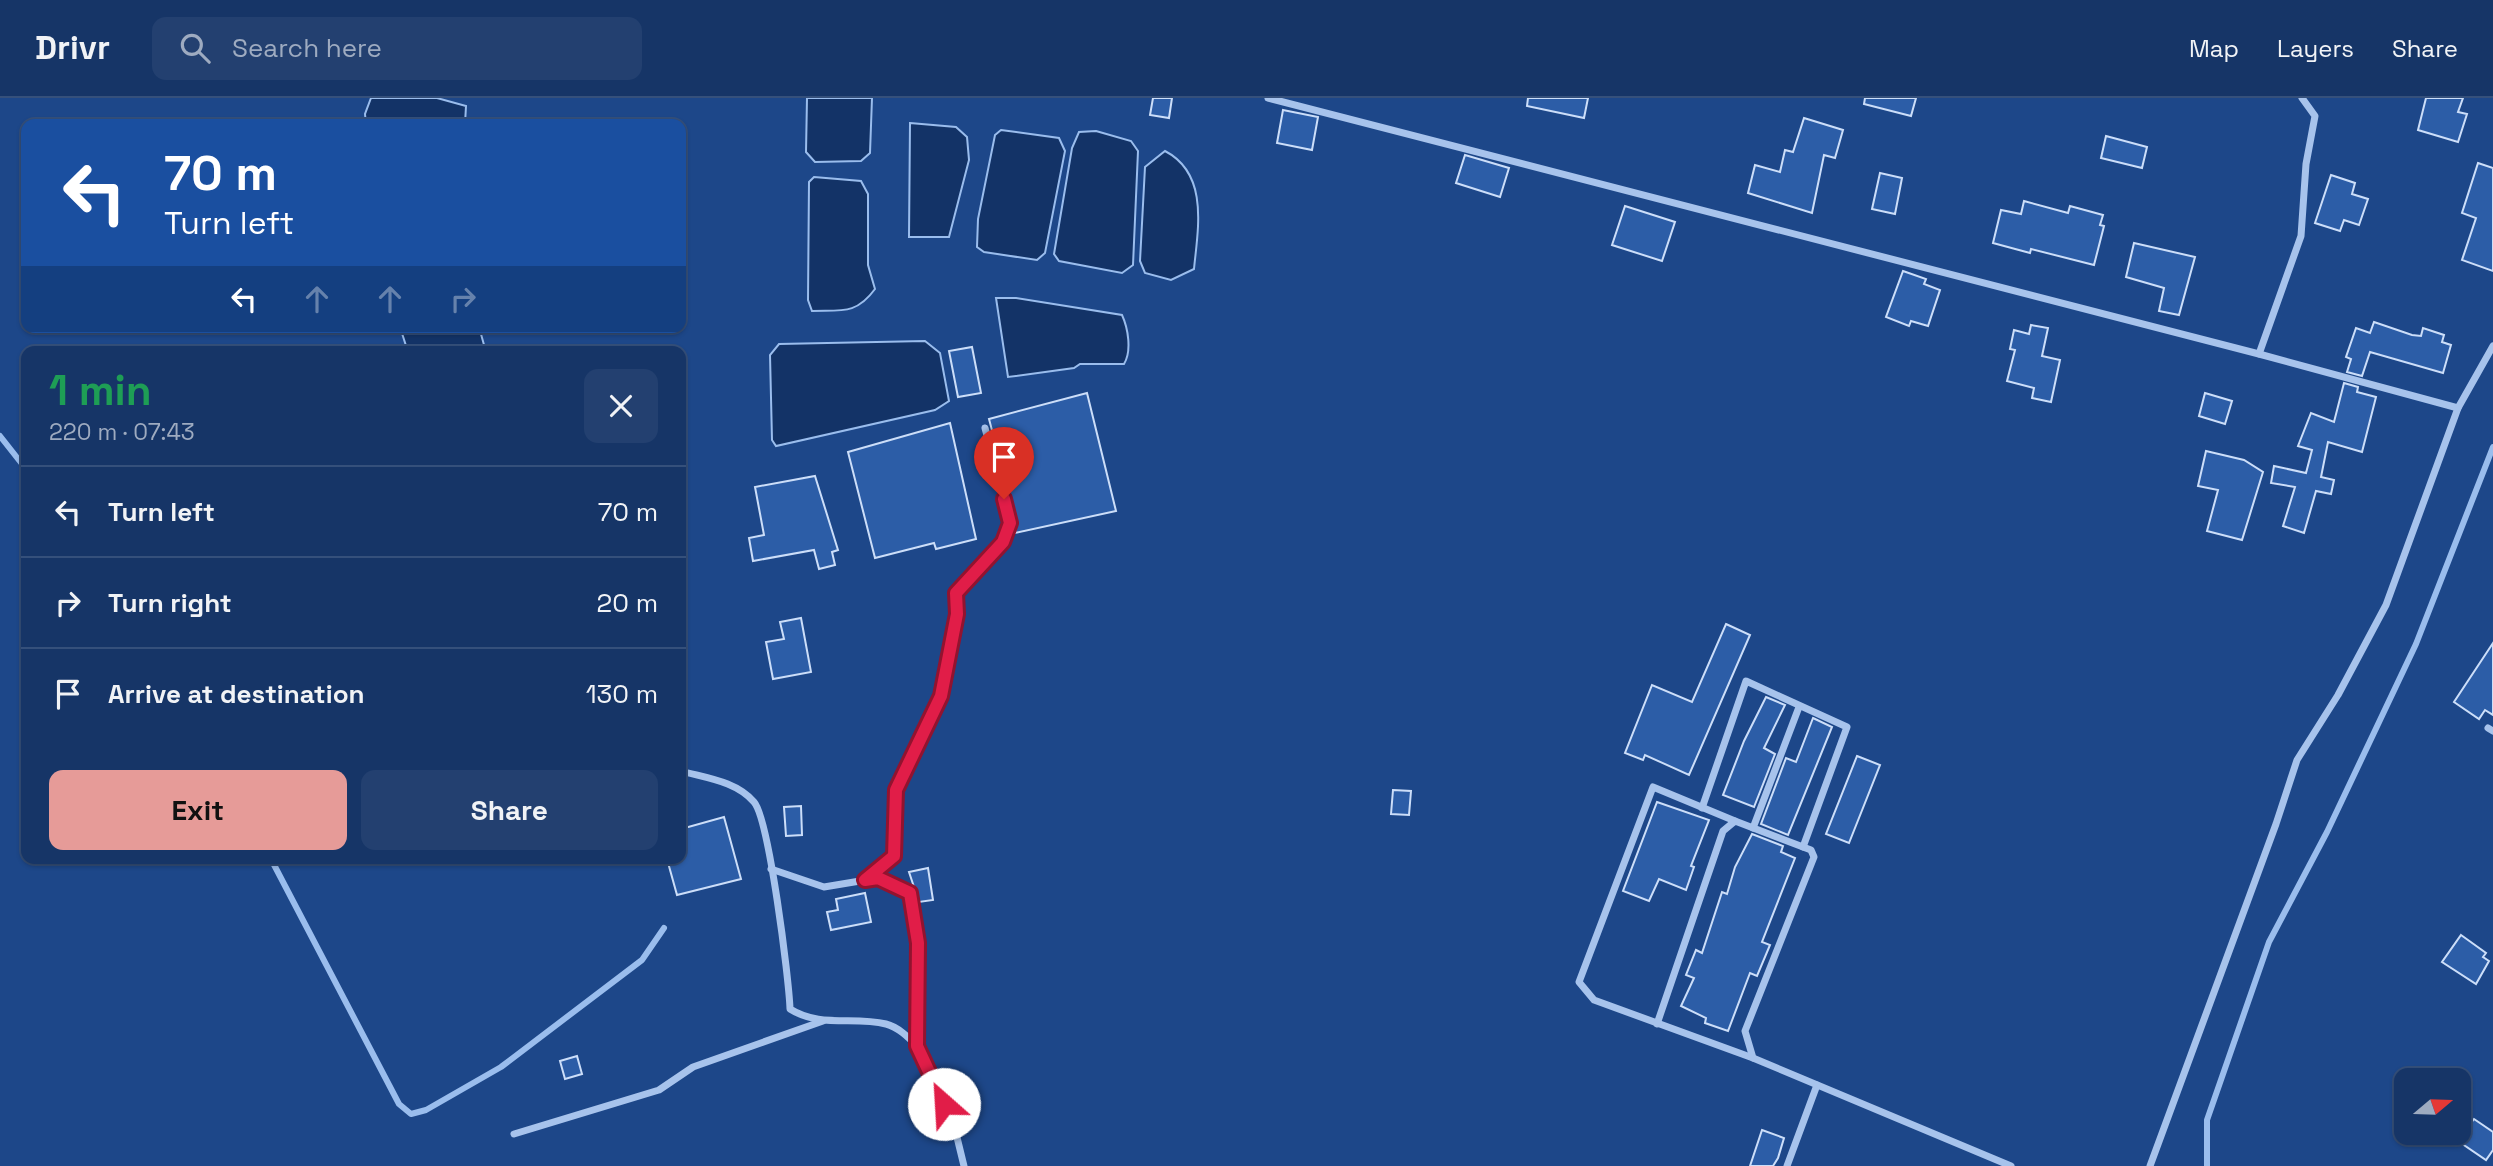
<!DOCTYPE html>
<meta charset="utf-8">
<style>
:root{--surface:#163567;--page:#234070;--text:#f1f3f6;--muted:#9eabc0;--line:#35507b;--accent:#e69b98}
body{margin:0;font-family:"Space Grotesk",sans-serif;background:var(--page);color:var(--text);height:100vh;display:flex;flex-direction:column;font-size:26px;white-space:nowrap}
*{box-sizing:border-box;margin:0}
p{font-size:23px;color:var(--muted)}
.icon{flex:none;width:38px;height:38px;fill:none;stroke:currentColor;stroke-width:2;stroke-linecap:round;stroke-linejoin:round}
.map{position:relative;flex:1;overflow:hidden}
.panel{position:absolute;left:21px;top:248px;width:665px;height:518px;display:flex;flex-direction:column;background:var(--surface);border-radius:14px;box-shadow:0 2px 5px #0004,0 0 0 2px var(--line)}
.panel>*{flex:none}
.guide{position:absolute;left:21px;top:21px;width:665px;height:214px;border-radius:14px;box-shadow:0 2px 5px #0004,0 0 0 2px var(--line);background:#1a4fa0;color:#fff;overflow:hidden}
.needle{width:46px;rotate:71deg}
.buttons{position:absolute;left:2394px;top:970px;display:grid;gap:14px}
.buttons a{display:grid;place-items:center;width:77px;height:77px;border-radius:14px;background:var(--surface);box-shadow:0 2px 5px #0004,0 0 0 2px var(--line);font-size:35px}
.pin{position:absolute;display:grid;place-items:center;width:60px;height:60px;color:#fff;margin:-72px -30px;border-radius:50% 50% 50% 0;rotate:-45deg;box-shadow:0 0 7px #0007}
.pin .icon{rotate:45deg}
.me{position:absolute;width:77px;margin:-38px;rotate:334deg;stroke-linejoin:round;filter:drop-shadow(0 0 5px #0008)}
.turn{display:flex;align-items:center;gap:24px;height:147px;padding:0 28px;font-size:32px}
.turn .icon{width:91px;height:91px;stroke-width:2.5}
.turn b{display:block;font-size:49px;line-height:60px}
.lanes{display:flex;align-items:center;height:66px;padding:0 28px;background:#0003;justify-content:center;gap:35px;direction:ltr}
.lanes .off{opacity:.35}
.round{display:grid;place-items:center;flex:none;width:74px;height:74px;border-radius:14px;background:var(--page)}
.head{display:flex;align-items:center;justify-content:space-between;height:119px;padding:0 28px}
h1{font-size:42px;font-weight:700;line-height:52px;color:#1e9e55}
.primary-button{display:flex;gap:14px;margin-top:auto;padding:14px 28px}
.primary-button a{flex:1;height:80px;border-radius:14px;background:var(--accent);color:#111;font-size:28px;font-weight:700;line-height:80px;text-align:center}
.primary-button a+a{background:var(--page);color:var(--text)}
ul{padding:0;list-style:none}
li{display:flex;align-items:center;gap:21px;height:91px;padding:0 28px;border-top:2px solid var(--line)}
li div{flex:1}
li b{display:block;font-size:26px}
li em{font-style:normal}
header{display:flex;align-items:center;gap:42px;box-sizing:border-box;height:98px;padding:0 35px;background:var(--surface);border-bottom:2px solid var(--line)}
header strong{font-size:33px}
nav{display:flex;gap:38px;margin-inline-start:auto;font-size:24px}
.search{width:490px;height:63px;background:var(--page);display:flex;align-items:center;gap:18px;box-sizing:border-box;padding:0 24px;border-radius:14px;color:var(--muted);font-size:26px}
.map>svg:first-child{display:block}
.water{fill:#133367;stroke:#9abded;stroke-width:2}
.lines{fill:none;stroke-linecap:round;stroke-linejoin:round}
.stream{stroke:#9abded;stroke-width:6}
.building{fill:#2c5da7;stroke:#ccdef9;stroke-width:2}
.street{stroke:#a7c3ec;stroke-width:7}
.route-casing{stroke:#92132f;stroke-width:18}
.route{stroke:#e11d48;stroke-width:12}
</style>
<header>
<strong>Drivr</strong>
<div class="search"><svg class="icon" aria-label="search" viewBox="0 0 24 24"><circle cx="10" cy="10" r="6"/><path d="M15 15l6 6"/></svg>Search here</div>
<nav><a>Map</a><a>Layers</a><a>Share</a></nav>
</header>
<div class="map">
<svg width="2493" height="1068" viewBox="0 0 2493 1068">
<rect width="100%" height="100%" fill="#1d4789"/>
<g class="water">
<path d="M371 0H437L466 8 465 26H366L365 16Z"/>
<path d="M807 0H872L870 55 861 63 815 64 806 54Z"/>
<path d="M910 25 956 29 967 39 969 62 949 139H909Z"/>
<path d="M1001 32 1059 40 1065 53 1045 155 1037 162 984 154 977 149 978 121 995 37Z"/>
<path d="M1096 33 1131 43 1138 53 1133 167 1122 175 1059 163 1054 156 1072 50 1079 34Z"/>
<path d="M1165 53C1209 76 1198 130 1194 171L1171 182 1145 175 1140 163 1145 69Z"/>
<path d="M814 79 861 83 868 96V167L875 191C856 217 841 212 812 213L808 202 809 84Z"/>
<path d="M996 200H1016L1122 217C1128 230 1132 253 1124 266H1080L1074 270 1008 279Z"/>
<path d="M400 229H479L486 254H408Z"/>
<path d="M925 243 940 255 949 303 935 312 776 348 772 342 770 257 779 246Z"/>
</g>
<g class="lines">
<g class="stream">
<path d="M0 338 26 371"/>
<path d="M271 761 399 1006 411 1016 426 1012 501 969 642 862 664 830"/>
<path d="M2207 1068V1022L2269 844 2327 734 2416 546 2493 349"/>
</g>
</g>
<g class="building">
<path d="M1153 0H1172L1169 20 1150 17Z"/>
<path d="M1528 0H1588L1584 20 1527 8Z"/>
<path d="M1865 0H1916L1911 18 1864 6Z"/>
<path d="M2426 0H2463L2458 14 2467 16 2458 44 2418 32Z"/>
<path d="M1283 12 1318 19 1312 52 1277 45Z"/>
<path d="M1804 20 1843 32 1835 60 1824 57 1812 115 1748 95 1755 67 1780 74 1785 52 1793 54Z"/>
<path d="M2106 38 2147 49 2142 70 2101 60Z"/>
<path d="M1465 57 1509 70 1500 99 1456 85Z"/>
<path d="M2478 65 2493 70V173L2462 162 2476 120 2462 115Z"/>
<path d="M1880 75 1902 80 1895 116 1872 111Z"/>
<path d="M2331 77 2355 85 2352 96 2368 101 2359 127 2344 122 2340 133 2315 125Z"/>
<path d="M2024 103 2068 115 2070 108 2103 117 2100 127 2104 128 2094 167 2031 151 2030 155 1993 145 2001 112 2021 116Z"/>
<path d="M1625 108 1675 124 1662 163 1612 147Z"/>
<path d="M2134 145 2195 159 2179 217 2159 213 2164 190 2126 179Z"/>
<path d="M1903 173 1926 181 1924 186 1940 192 1928 228 1911 223 1909 228 1886 219Z"/>
<path d="M2374 224 2412 237 2421 238 2423 230 2444 237 2442 244 2451 247 2443 275 2370 254 2362 278 2347 274 2351 261 2346 259 2356 230 2370 235Z"/>
<path d="M2031 227 2048 230 2042 258 2060 262 2051 304 2032 300 2034 290 2007 283 2015 252 2010 251 2014 232 2029 236Z"/>
<path d="M972 249 981 295 958 299 949 253Z"/>
<path d="M2344 285 2358 289 2357 294 2376 299 2362 354 2328 344 2321 379 2334 382 2331 396 2316 393 2304 435 2283 428 2295 389 2271 385 2274 368 2306 375 2312 352 2298 348 2311 315 2334 324Z"/>
<path d="M1087 295 1116 413 1015 435 1016 423 989 321Z"/>
<path d="M2205 295 2232 303 2225 326 2199 318Z"/>
<path d="M950 325 976 441 936 451 934 445 875 460 848 354Z"/>
<path d="M2206 353 2244 362 2263 374 2242 442 2207 433 2218 392 2198 388Z"/>
<path d="M815 378 838 452 832 454 835 467 819 471 814 452 753 463 749 440 764 437 755 389Z"/>
<path d="M801 520 811 574 773 581 766 544 784 541 780 524Z"/>
<path d="M1726 526 1750 537 1689 677 1645 657 1643 662 1625 655 1652 587 1692 604Z"/>
<path d="M2493 545V617L2485 612 2479 621 2454 604Z"/>
<path d="M1766 599 1785 607 1764 650 1775 656 1754 709 1723 697 1744 643Z"/>
<path d="M1813 620 1832 629 1788 737 1761 726 1786 660 1796 664Z"/>
<path d="M1857 658 1880 667 1849 745 1826 736Z"/>
<path d="M1393 692 1411 693 1409 717 1391 716Z"/>
<path d="M1657 704 1709 722 1691 768 1694 769 1686 792 1659 781 1649 803 1623 793Z"/>
<path d="M801 708 802 737 786 738 784 709Z"/>
<path d="M724 719 741 781 677 797 667 761H681V731Z"/>
<path d="M1752 736 1783 748 1781 754 1795 760 1762 844 1770 847 1757 878 1750 875 1728 933 1705 925 1706 920 1681 908 1694 880 1686 877 1696 852 1702 855 1722 794 1727 796 1735 769Z"/>
<path d="M928 770 933 802 919 804 909 774Z"/>
<path d="M865 795 871 824 831 832 827 814 838 812 836 801Z"/>
<path d="M2461 837 2486 855 2483 859 2489 863 2476 886 2442 864Z"/>
<path d="M577 958 582 976 565 981 560 963Z"/>
<path d="M2474 1021 2493 1034V1052L2486 1062 2458 1043Z"/>
<path d="M1762 1032 1784 1040 1778 1060 1773 1068H1750Z"/>
</g>
<g class="lines">
<g class="street">
<path d="M1268 0 2259 256 2458 310"/>
<path d="M2259 256 2301 138 2306 66 2315 18 2302 0"/>
<path d="M2488 630 2493 633"/>
<path d="M681 673C706 680 736 683 754 704 769 721 789 881 790 911 820 930 854 918 886 926 898 929 908 939 917 948"/>
<path d="M1702 710 1746 583 1847 629 1803 749"/>
<path d="M1735 723 1653 689 1579 884 1594 902 1753 960"/>
<path d="M1753 730 1799 609"/>
<path d="M771 771 824 789 878 780 910 795 918 828 919 861 915 922 917 948 954 1027 964 1068"/>
<path d="M865 782 894 758 896 692 941 598 957 516 956 495 1003 444 1010 425 985 330"/>
<path d="M1657 926 1723 733 1735 723 1811 752 1814 759 1745 933 1753 960 2011 1068"/>
<path d="M514 1036 659 992 693 969 823 923"/>
<path d="M1787 1068 1817 987"/>
<path d="M2150 1068 2276 726 2297 662 2338 597 2386 507 2458 310 2493 248"/>
</g>
</g>
<g class="lines">
<g class="route-casing">
<path id="route" d="M944 1006 917 948 918 845 910 795 878 780 865 782 894 758 896 692 941 598 957 516 956 495 1003 444 1010 425 1004 401"/>
</g>
<use href="#route" class="route"/>
</g>
</svg>
<div class="buttons">
<a><svg class="needle" viewBox="-14 -14 28 28"><path d="M0-13l5 13h-10z" fill="#e53935"/><path d="M0 13l5-13h-10z" fill="#9eabc0"/></svg></a>
</div>
<div class="pin" style="left:1004px;top:401px;background:#d93025"><svg class="icon" aria-label="arrive" viewBox="0 0 24 24"><path d="M6 21V4h12l-3 4 3 4H6"/></svg></div>
<svg class="me" style="left:944px;top:1006px" viewBox="-20 -20 40 40"><circle r="19" fill="#fff"/><path d="M0-13L10 11 0 6-10 11z" fill="#e11d48"/></svg>
<div class="guide">
<div class="turn"><svg class="icon" aria-label="left" viewBox="0 0 24 24"><path d="M17 20v-9H6M10 6l-5 5 5 5"/></svg><div><b>70 m</b>Turn left</div></div>
<div class="lanes"><svg class="icon" aria-label="left" viewBox="0 0 24 24"><path d="M17 20v-9H6M10 6l-5 5 5 5"/></svg><svg class="icon off" aria-label="ahead" viewBox="0 0 24 24"><path d="M12 20V5M6 11l6-6 6 6"/></svg><svg class="icon off" aria-label="ahead" viewBox="0 0 24 24"><path d="M12 20V5M6 11l6-6 6 6"/></svg><svg class="icon off" aria-label="right" viewBox="0 0 24 24"><path d="M7 20v-9h11M14 6l5 5-5 5"/></svg></div>
</div>
<section class="panel">
<div class="head"><div><h1>1 min</h1><p>220 m · 07:43</p></div><a class="round"><svg class="icon" aria-label="close" viewBox="0 0 24 24"><path d="M6 6l12 12M18 6L6 18"/></svg></a></div>
<ul>
<li><svg class="icon" aria-label="left" viewBox="0 0 24 24"><path d="M17 20v-9H6M10 6l-5 5 5 5"/></svg><div><b>Turn left</b></div><em>70 m</em></li>
<li><svg class="icon" aria-label="right" viewBox="0 0 24 24"><path d="M7 20v-9h11M14 6l5 5-5 5"/></svg><div><b>Turn right</b></div><em>20 m</em></li>
<li><svg class="icon" aria-label="arrive" viewBox="0 0 24 24"><path d="M6 21V4h12l-3 4 3 4H6"/></svg><div><b>Arrive at destination</b></div><em>130 m</em></li>
</ul>
<div class="primary-button"><a>Exit</a><a>Share</a></div>
</section>
</div>
